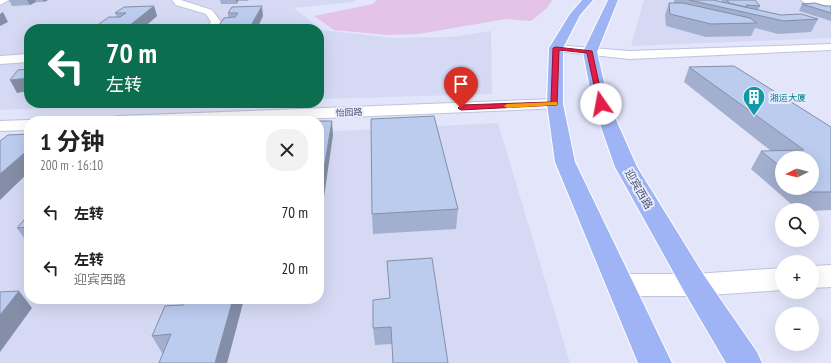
<!DOCTYPE html>
<html lang="zh">
<meta charset="utf-8">
<style>
:root{--surface:#fff;--page:#f2f2f2;--text:#222;--muted:#767676}
body{margin:0;font-family:"PT Sans Narrow","Noto Sans SC",sans-serif;background:var(--page);color:var(--text);height:100vh;display:flex;flex-direction:column;font-size:15px;white-space:nowrap}
*{box-sizing:border-box;margin:0}
p{font-size:13px;color:var(--muted)}
.icon{flex:none;width:22px;height:22px;fill:none;stroke:currentColor;stroke-width:2;stroke-linecap:round;stroke-linejoin:round}
.map{position:relative;flex:1;overflow:hidden}
.details{position:absolute;left:24px;top:116px;width:300px;height:188px;display:flex;flex-direction:column;background:var(--surface);border-radius:16px;box-shadow:0 4px 16px #0002}
.details>*{flex:none}
.guide{position:absolute;left:24px;top:24px;width:300px;height:84px;border-radius:16px;box-shadow:0 4px 16px #0002;background:#0b6e4f;color:#fff;overflow:hidden}
.needle{width:26px;rotate:264deg}
.controls{position:absolute;left:775px;top:151px;display:grid;gap:8px}
.controls a{display:grid;place-items:center;width:44px;height:44px;border-radius:50%;background:var(--surface);box-shadow:0 4px 16px #0002;font-size:20px}
.pin{position:absolute;display:grid;place-items:center;width:34px;height:34px;color:#fff;margin:-41px -17px;border-radius:50% 50% 50% 0;rotate:-45deg;box-shadow:0 0 4px #0007}
.pin .icon{rotate:45deg}
.me{position:absolute;width:44px;margin:-22px;rotate:348deg;stroke-linejoin:round;filter:drop-shadow(0 0 3px #0008)}
.turn{display:flex;align-items:center;gap:14px;height:84px;padding:0 16px;font-size:18px}
.turn .icon{width:52px;height:52px;stroke-width:2.5}
.turn b{display:block;font-size:28px;line-height:34px}
.round{display:grid;place-items:center;flex:none;width:42px;height:42px;border-radius:16px;background:var(--page)}
.overview{display:flex;align-items:center;justify-content:space-between;height:68px;padding:0 16px}
h1{font-size:24px;font-weight:700;line-height:30px}
ul{padding:0;list-style:none}
li{display:flex;align-items:center;gap:12px;height:56px;padding:0 16px}
li div{flex:1}
li b{display:block;font-size:15px}
li em{font-style:normal}
.map>svg:first-child{display:block}
.residential{fill:#d5d9f4}
.green{fill:#e3c3e7}
.lines{fill:none;stroke-linecap:round;stroke-linejoin:round}
.minor-casing{stroke:#bdc4dc;stroke-width:2}
.tertiary-casing{stroke:#bdc4dc;stroke-width:2}
.trunk-casing{stroke:#fff;stroke-width:2}
.minor{fill:#fff;fill-rule:evenodd}
.tertiary{fill:#fff;fill-rule:evenodd}
.trunk{fill:#9eb4f4;fill-rule:evenodd}
.wall{fill:#a2afce;fill-rule:evenodd}
.shaded-wall{fill:#848fa7}
.building{fill:#bcccef;stroke:#848fa7}
.route{fill:#e11d48;stroke:#92132f}
.slow{fill:#f59e0b}
.labels{text-anchor:middle;dominant-baseline:central;stroke-width:4;stroke-linejoin:round;paint-order:stroke}
.far-culture-label{font-size:9px;fill:#0d838f;stroke:#e9ebfe;text-anchor:start}
.far-street-label{font-size:9px;fill:#4b5871;stroke:#e9ebfe}
.street-label{font-size:11px;fill:#4b5871;stroke:#e9ebfe}
</style>
<div class="map">
<svg width="831" height="363" viewBox="0 0 831 363">
<rect width="100%" height="100%" fill="#e3e5fb"/>
<g class="residential">
<path d="M0 0H355L353 2 294 8 322 30 394 38 452 37 491 31 492 94 319 99V29H29V103H203L0 110Z"/>
<path d="M644 0H831V38L631 46Z"/>
<path d="M498 123 570 363H0V147L29 146V299H319V132Z"/>
</g>
<path class="green" d="M377 0H552L547 8 531 21 506 19 418 34 388 35 334 30 314 16 373 4Z"/>
<g class="lines">
<g class="minor-casing">
<g id="minor">
<path d="M0 0H9L0 5Z"/>
<path d="M172 0H181L212 10 221 22 216 29H206L211 22 206 14 176 5Z"/>
<path d="M801 0H831V6L805 3Z"/>
<path d="M831 44V50L629 59 556 51 550 48 556 45 629 51Z"/>
<path d="M29 54V62L0 64V56Z"/>
</g>
</g>
<g class="tertiary-casing">
<g id="tertiary">
<path d="M555 99 561 100 563 104 561 108 254 121H109L112 117 118 116Z"/>
<path d="M29 120 35 121H29V130L0 131V121Z"/>
<path d="M831 265V287L812 288V266Z"/>
<path d="M782 268V290L695 296H620L610 293 606 285 610 277 620 274H695Z"/>
</g>
</g>
<g class="trunk-casing">
<g id="trunk">
<path d="M582 0H593L580 15 563 48V104L575 162 672 363H638L555 162 547 104 549 48 570 14Z"/>
<path d="M608 0H618L597 52 609 104 637 167 705 277 757 352 762 363H726L685 293 615 167 593 104 583 52Z"/>
</g>
</g>
<use href="#minor" class="minor"/>
<use href="#tertiary" class="tertiary"/>
<use href="#trunk" class="trunk"/>
</g>
<g class="wall">
<path d="M9 0H48L44 2H36L30 5 12 6Z"/>
<path d="M220 0H249L248 1H238L237 4H221Z"/>
<path d="M674 0H713L722 2 721 0H755L760 6 758 10 781 15 818 19 811 32 778 34 755 28 751 36 706 37 666 26 665 15 669 3H674Z"/>
<path d="M802 4 825 6H831V21L799 11Z"/>
<path d="M154 6 157 16 142 29H92L117 17 115 13Z"/>
<path d="M232 7 263 16 228 17V13Z"/>
<path d="M689 67 831 127V210L812 211V210H798L751 169 761 151H771L684 82ZM782 158 812 188H782Z"/>
<path d="M458 209 456 229 373 234 372 214Z"/>
<path d="M29 214V244H28L17 228Z"/>
<path d="M432 258 392 344 375 345 373 328 390 298Z"/>
<path d="M185 299H244L227 363H159L164 353H162L152 336 183 305Z"/>
</g>
<g class="shaded-wall">
<path d="M27 0H35L36 2 30 5Z"/>
<path d="M43 0H48L44 2Z"/>
<path d="M236 0H238V1L237 4Z"/>
<path d="M154 6 157 16 142 29H125Z"/>
<path d="M262 6 263 16 257 29H249Z"/>
<path d="M3 12 8 22 0 26V14Z"/>
<path d="M29 78V91L17 93 10 80Z"/>
<path d="M332 121 333 135 319 231V198Z"/>
<path d="M29 149V172L0 200V174Z"/>
<path d="M19 291 32 308 0 352V315Z"/>
<path d="M233 299H244L227 363H215Z"/>
</g>
<g class="building">
<path d="M689 0H713L781 15 801 14 818 19 784 21Z"/>
<path d="M727 0H755L760 6 746 5 747 7H746L729 3Z"/>
<path d="M669 3H683L750 18 757 23 711 24 670 14Z"/>
<path d="M815 3 825 6H831V13L802 4Z"/>
<path d="M154 6 125 29H92L109 17H120L126 13H115L124 7Z"/>
<path d="M262 6 249 29H216L224 18 235 17 238 13H228L232 7Z"/>
<path d="M734 66 831 127V192H811L806 188H812V158H782V168L761 151 804 150 689 67Z"/>
<path d="M29 69V78L10 80 18 70Z"/>
<path d="M434 116 458 209 372 214 371 119Z"/>
<path d="M319 121H332L319 198Z"/>
<path d="M29 134V149L0 174V141L8 135Z"/>
<path d="M29 214V227L17 228Z"/>
<path d="M432 258 448 363H393L391 327 373 328V300L390 298 387 261Z"/>
<path d="M19 291 0 315V292Z"/>
<path d="M185 299H233L215 363H159L171 334 152 336 165 306 183 305Z"/>
</g>
<path class="route" d="M556 47 592 51 604 106 598 104 587 53 559 50 557 105 461 110 458 108 461 105 551 102 553 48Z"/>
<path class="slow" d="M554 102H557V105L507 108 504 106 507 104Z"/>
<defs>
<g id="building-pin" transform="scale(1.15)"><path d="M0 17L-7.5 6A9.5 9.5 0 1 1 7.5 6Z" fill="#0f9aa8" stroke="#e9ebfe"/><path d="M-4-6H4V6H1V3H-1V6H-4ZM-2.5-4.3h1.7v1.8h-1.7ZM.8-4.3h1.7v1.8H.8ZM-2.5-1h1.7V.8h-1.7ZM.8-1h1.7V.8H.8Z" fill="#fff"/></g>
</defs>
<g fill-rule="evenodd">
<use href="#building-pin" x="754" y="97"/>
</g>
<g class="labels">
<g class="far-culture-label">
<text x="770" y="97">湘运大厦</text>
</g>
<g class="far-street-label">
<text transform="translate(349 112) rotate(-2)">怡园路</text>
</g>
<g class="street-label">
<text transform="translate(639 189) rotate(60)">迎宾西路</text>
</g>
</g>
</svg>
<div class="controls">
<a><svg class="needle" viewBox="-14 -14 28 28"><path d="M0-13l5 13h-10z" fill="#e53935"/><path d="M0 13l5-13h-10z" fill="#767676"/></svg></a>
<a><svg class="icon" aria-label="search" viewBox="0 0 24 24"><circle cx="10" cy="10" r="6"/><path d="M15 15l6 6"/></svg></a>
<a>+</a>
<a>−</a>
</div>
<div class="pin" style="left:461px;top:108px;background:#d93025"><svg class="icon" aria-label="arrive" viewBox="0 0 24 24"><path d="M6 21V4h12l-3 4 3 4H6"/></svg></div>
<svg class="me" style="left:601px;top:104px" viewBox="-20 -20 40 40"><circle r="19" fill="#fff"/><path d="M0-13L10 11 0 6-10 11z" fill="#e11d48"/></svg>
<div class="guide">
<div class="turn"><svg class="icon" aria-label="left" viewBox="0 0 24 24"><path d="M17 20v-9H6M10 6l-5 5 5 5"/></svg><div><b>70 m</b>左转</div></div>
</div>
<section class="details">
<div class="overview"><div><h1>1 分钟</h1><p>200 m · 16:10</p></div><a class="round"><svg class="icon" aria-label="close" viewBox="0 0 24 24"><path d="M6 6l12 12M18 6L6 18"/></svg></a></div>
<ul>
<li><svg class="icon" aria-label="left" viewBox="0 0 24 24"><path d="M17 20v-9H6M10 6l-5 5 5 5"/></svg><div><b>左转</b></div><em>70 m</em></li>
<li><svg class="icon" aria-label="left" viewBox="0 0 24 24"><path d="M17 20v-9H6M10 6l-5 5 5 5"/></svg><div><b>左转</b><p>迎宾西路</p></div><em>20 m</em></li>
</ul>
</section>
</div>
